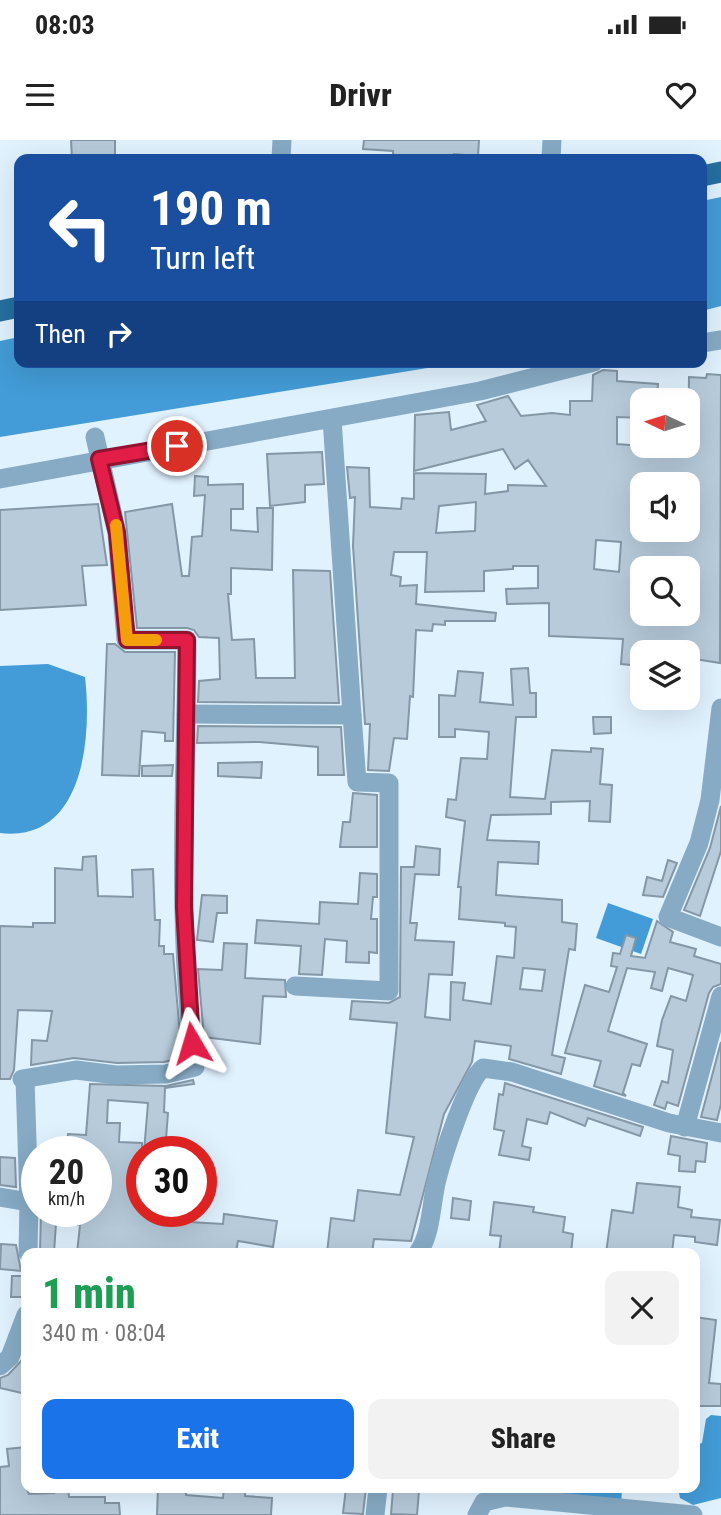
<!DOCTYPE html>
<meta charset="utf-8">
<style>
:root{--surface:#fff;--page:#f2f2f2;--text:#222;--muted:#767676;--accent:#1a73e8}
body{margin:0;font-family:"Roboto Condensed",sans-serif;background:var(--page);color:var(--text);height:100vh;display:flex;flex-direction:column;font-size:26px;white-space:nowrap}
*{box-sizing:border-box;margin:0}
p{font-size:23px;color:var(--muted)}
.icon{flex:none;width:38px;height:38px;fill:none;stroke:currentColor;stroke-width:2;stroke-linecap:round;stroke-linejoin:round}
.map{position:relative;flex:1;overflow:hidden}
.drawer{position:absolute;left:21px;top:1108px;width:679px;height:245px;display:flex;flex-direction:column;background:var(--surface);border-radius:14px;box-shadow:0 7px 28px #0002}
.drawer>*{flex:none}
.hud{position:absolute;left:14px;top:14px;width:693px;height:214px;border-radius:14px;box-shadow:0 7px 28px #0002;background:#1a4fa0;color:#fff;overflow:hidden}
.needle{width:46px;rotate:274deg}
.buttons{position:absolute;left:630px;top:248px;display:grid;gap:14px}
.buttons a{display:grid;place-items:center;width:70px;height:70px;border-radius:14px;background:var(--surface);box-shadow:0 7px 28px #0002;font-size:35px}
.speed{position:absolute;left:21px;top:996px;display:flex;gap:14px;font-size:35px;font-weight:700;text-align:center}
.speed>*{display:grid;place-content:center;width:91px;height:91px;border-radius:50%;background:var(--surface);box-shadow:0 7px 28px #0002;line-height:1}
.speed small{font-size:18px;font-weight:400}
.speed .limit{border:10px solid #d22;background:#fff;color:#111}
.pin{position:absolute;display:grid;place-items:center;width:60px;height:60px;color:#fff;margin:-30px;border:4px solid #fff;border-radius:50%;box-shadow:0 2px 7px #0007}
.me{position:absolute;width:77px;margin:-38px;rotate:353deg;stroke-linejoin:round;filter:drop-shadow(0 0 5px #0008)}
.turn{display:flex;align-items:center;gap:24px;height:147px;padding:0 21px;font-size:32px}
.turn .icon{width:91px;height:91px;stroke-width:2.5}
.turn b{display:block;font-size:49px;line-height:60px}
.then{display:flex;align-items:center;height:66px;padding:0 21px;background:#0003;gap:14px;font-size:26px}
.round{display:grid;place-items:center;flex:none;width:74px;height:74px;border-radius:14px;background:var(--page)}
.overview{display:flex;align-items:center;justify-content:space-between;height:119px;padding:0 21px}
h1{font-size:42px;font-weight:800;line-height:52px;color:#1e9e55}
.action{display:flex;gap:14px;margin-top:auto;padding:14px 21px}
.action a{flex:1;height:80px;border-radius:14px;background:var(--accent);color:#fff;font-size:28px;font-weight:800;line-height:80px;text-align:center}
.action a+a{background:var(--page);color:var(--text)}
.status{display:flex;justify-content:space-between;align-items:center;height:49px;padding:0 35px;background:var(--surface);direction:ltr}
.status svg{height:19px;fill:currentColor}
header{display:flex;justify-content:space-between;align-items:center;height:91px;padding:0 21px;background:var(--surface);font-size:32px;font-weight:800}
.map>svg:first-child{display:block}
.water{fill:#439cd7}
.building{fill:#b7cbdb;stroke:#8497a6;stroke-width:2;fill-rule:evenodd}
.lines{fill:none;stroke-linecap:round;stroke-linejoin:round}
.minor{stroke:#87abc5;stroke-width:19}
.major{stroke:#256f9f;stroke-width:21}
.route-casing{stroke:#92132f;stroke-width:18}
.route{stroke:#e11d48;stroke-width:12}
.slow{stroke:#f59e0b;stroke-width:12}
</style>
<div class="status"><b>08:03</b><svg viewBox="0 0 49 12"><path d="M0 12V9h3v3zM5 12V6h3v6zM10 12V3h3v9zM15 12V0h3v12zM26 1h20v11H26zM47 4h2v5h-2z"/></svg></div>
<header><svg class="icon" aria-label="menu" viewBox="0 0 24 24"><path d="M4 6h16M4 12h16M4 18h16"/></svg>Drivr<svg class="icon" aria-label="heart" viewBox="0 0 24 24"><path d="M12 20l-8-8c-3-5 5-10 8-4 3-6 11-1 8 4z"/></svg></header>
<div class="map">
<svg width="721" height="1375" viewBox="0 0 721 1375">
<rect width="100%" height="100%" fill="#e1f2ff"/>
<g class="water">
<path d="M721 57V166L702 171V61Z"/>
<path d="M19 197V222H465L0 297V201Z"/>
<path d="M48 524 85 537C92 597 84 703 0 693V526Z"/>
<path d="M608 763 653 779 641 814 596 798Z"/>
<path d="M711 1275 721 1276V1358L693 1365 680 1358 678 1348H695V1305L702 1303 706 1279Z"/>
<path d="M559 1348H622L621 1366 558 1361Z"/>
</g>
<g class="building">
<path d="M71 0H115V19H72Z"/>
<path d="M364 0H479L478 16 454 14 453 19 393 15V11L363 9Z"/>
<path d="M603 230 617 231V241L658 244 657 261H642V278L617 277V304L642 306H688L689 237 706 238 707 234 721 235 720 523 688 518V513H642V526L621 524 623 499 549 496V463L507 464 506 449 538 448V426H513V429L484 431V451L425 452 427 412H394L391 435 401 437 400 446 417 445 416 464 496 473 495 481H445V485L433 484 432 491 416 490 413 557 410 556 407 599 394 598 389 631 368 630 370 584H365L353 406 355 357 350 358 347 327 369 328 370 367 401 369 402 358 414 359V333L486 334 485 354 508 351V345L546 346 528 320 515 329 503 309 414 331 415 275 449 272 451 290 486 281 477 265 508 256 521 276 552 273 570 275V261H592L593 235ZM659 342 690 344 688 393 669 392V399L642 398V345H659ZM476 362 475 391 436 393 439 366ZM596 400 621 402 619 432 594 429ZM664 426 691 428 689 454 694 455 692 483 667 480V474H640L639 434H642V429H664Z"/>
<path d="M322 312 324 344 305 345V362L270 366 267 314Z"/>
<path d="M195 336 208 337V345L243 344V369H231V390L258 392 257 368H273L272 430 231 428V454H228L232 500 254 499 256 538H295L293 430 330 431 339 563 198 562 199 541 220 539 219 498 199 497 194 490 187 488H137L125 372 172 364 182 436H189L192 397 202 396 205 355 194 356Z"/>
<path d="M98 364 107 425 82 426 86 465 0 470V370Z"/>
<path d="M107 504H115L125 512H175L173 601H165V593L142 591 139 636 102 635Z"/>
<path d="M528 528 530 553H536V577H516L510 657 545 659 552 610 591 612V608L603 609 600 644 612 645 610 682 589 681 590 661 551 662V674L491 675 487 700 539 702 538 724 498 722 496 755 562 760V782L577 784 575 810 569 809 552 915 565 918 561 934 509 919 511 906 475 901 472 922 444 974 411 1101 374 1099 372 1113H327L331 1078 354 1081 358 1050 400 1055 414 997 386 993 397 883 350 879 352 861 389 863 400 857 401 727H414L416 706 440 709 439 735 415 734 410 783H417L415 800 454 802 452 835 429 834 425 877 450 880 451 842 465 843 463 860 491 864 497 816 514 818 516 787 505 786V783L459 779 461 747H458L465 681 446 677 448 659 456 660 461 618 487 619 489 592 455 589V597H439V555L455 556 458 531 483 533 480 562 513 565 511 529ZM523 828 545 830 542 851 520 849Z"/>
<path d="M593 577H611V593L594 594Z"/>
<path d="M198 586 341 587 344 635H318V607L259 602 197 603Z"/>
<path d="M262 622 261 638 218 636V623Z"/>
<path d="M173 625 172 636H142V626Z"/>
<path d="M353 653 377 655V707H340L343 682H350Z"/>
<path d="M721 666V711L700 776 684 770 710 708Z"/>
<path d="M96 716 98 756 133 757 132 730 153 729 155 780H160L159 806H164V814H173L182 918 164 922 117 923 74 918 31 925 32 900 47 901 52 871 18 870 14 930 10 939H0V786L33 787V783H55V728L82 730 83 717Z"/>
<path d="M668 720 677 723 663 757 643 755 647 737 662 741Z"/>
<path d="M360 733 377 734V757H373L371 779H377V813L369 812V823L346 822 347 801 325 799 322 835 299 834 301 806 255 803 257 780 319 784 320 762 358 764Z"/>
<path d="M202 755 227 756V773H217L213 802 197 800Z"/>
<path d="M657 781 673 792 670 802 696 809 694 816 721 824V844L713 847 709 853 678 966 667 962 665 969 654 965 662 941 668 943 673 910 657 906 662 880 671 856 686 861 693 835 668 828 662 851 651 848 655 832 627 828 608 891 647 904 640 926 632 924 623 953 626 956 594 946 601 921 565 913 585 845 609 852 617 827 611 826 613 813 620 814 626 795 636 798 631 816 645 818Z"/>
<path d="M224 803 247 804 245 838 285 840 286 857 263 856 260 904 204 897 198 829 222 830Z"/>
<path d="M721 902V964L717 980 701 977Z"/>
<path d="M193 940 194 944 165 948 164 972 168 973 165 1012H144L148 963 108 960 107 983H120L119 1002 142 1003V1071H157V1080L223 1084 224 1074 277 1081 273 1107 238 1101 236 1112 171 1109 170 1113H77L80 1085 56 1083 54 1113H40L41 1071H96V1012H67L68 994 86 995 90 944 166 946Z"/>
<path d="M505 943 643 987 640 996 588 978 585 986 550 972 547 984 527 979 522 1006 531 1008 529 1020 499 1015 504 991 494 989 499 954 503 955Z"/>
<path d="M671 996 707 1003 705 1022 696 1021 695 1032 679 1031 680 1016 668 1014Z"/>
<path d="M0 1017 15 1018 16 1047 0 1045Z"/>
<path d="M637 1043 680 1047 678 1067 692 1070 691 1077 720 1080 717 1105 695 1102V1097L674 1095 672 1113H606L612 1070 633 1073Z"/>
<path d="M453 1058 471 1061 469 1080 451 1078Z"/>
<path d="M494 1062 534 1067 533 1072 565 1077 563 1092 573 1094 571 1113H499L501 1096 490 1095Z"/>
<path d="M1 1104 16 1105 21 1131 0 1129Z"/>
<path d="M12 1136H26L25 1157H11Z"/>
<path d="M695 1177 716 1180 709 1243 721 1244V1266H695Z"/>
<path d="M22 1220 26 1222V1254L0 1248V1238L8 1235Z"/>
<path d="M26 1307V1348L29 1354 54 1353 53 1348H68L69 1357H105V1363H119L120 1375H0V1327L9 1326 7 1309Z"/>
<path d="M158 1348 186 1349V1355L223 1358 224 1348H245V1356L272 1358 271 1375H157Z"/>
<path d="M346 1348H366L363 1374 343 1373Z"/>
<path d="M393 1350 419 1351 417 1375 391 1374Z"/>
</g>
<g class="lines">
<g class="minor">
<path d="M281 19 282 0"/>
<path d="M551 19 552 0"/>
<path d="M702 203 721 200"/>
<path d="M0 339 480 251 594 222"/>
<path d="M721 568 710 660 699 703 668 777 721 797"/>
<path d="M186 574 352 575 332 279"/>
<path d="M295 846 389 851V643L357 642 352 575"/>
<path d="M22 939 76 930 116 935 166 934 195 927C176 786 186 642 187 500H126L117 393 95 297"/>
<path d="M25 939 29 1062"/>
<path d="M685 987 721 856"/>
<path d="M0 1057 29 1062 28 1113"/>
<path d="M418 1113C432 1093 431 1062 437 1039 443 1016 467 940 483 928L512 932 669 983 721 993"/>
<path d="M0 1226 10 1217 26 1175"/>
<path d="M375 1375 378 1348"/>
<path d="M477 1375 484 1362 505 1357 693 1375"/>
</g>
<g class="major">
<path d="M702 36 721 32"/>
<path d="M0 171 19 167"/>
</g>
</g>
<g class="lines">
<g class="route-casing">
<path id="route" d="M177 306 99 319 117 393 127 500H187L184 767 192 903"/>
</g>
<use href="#route" class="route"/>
<path class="slow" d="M116 385 127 500H156"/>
</g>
</svg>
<div class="buttons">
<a><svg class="needle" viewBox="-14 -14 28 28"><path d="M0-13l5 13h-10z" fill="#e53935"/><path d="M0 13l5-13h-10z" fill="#767676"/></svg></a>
<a><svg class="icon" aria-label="sound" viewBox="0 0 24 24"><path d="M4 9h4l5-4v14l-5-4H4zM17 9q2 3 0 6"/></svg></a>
<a><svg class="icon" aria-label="search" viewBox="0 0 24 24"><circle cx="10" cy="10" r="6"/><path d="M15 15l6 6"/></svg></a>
<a><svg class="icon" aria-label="layers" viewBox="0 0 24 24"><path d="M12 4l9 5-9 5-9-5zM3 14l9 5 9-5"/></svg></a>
</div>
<div class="speed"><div>20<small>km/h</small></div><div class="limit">30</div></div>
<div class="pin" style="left:177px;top:306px;background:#d93025"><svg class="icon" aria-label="arrive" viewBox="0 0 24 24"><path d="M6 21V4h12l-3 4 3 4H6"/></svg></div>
<svg class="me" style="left:192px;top:903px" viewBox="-20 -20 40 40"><path d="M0-17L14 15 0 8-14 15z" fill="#e11d48" stroke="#fff" stroke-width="4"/></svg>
<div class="hud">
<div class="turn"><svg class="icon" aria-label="left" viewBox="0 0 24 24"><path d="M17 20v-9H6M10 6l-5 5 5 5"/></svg><div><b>190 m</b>Turn left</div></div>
<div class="then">Then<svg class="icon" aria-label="right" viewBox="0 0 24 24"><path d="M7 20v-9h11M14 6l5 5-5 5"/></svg></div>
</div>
<section class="drawer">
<div class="overview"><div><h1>1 min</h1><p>340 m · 08:04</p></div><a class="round"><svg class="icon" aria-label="close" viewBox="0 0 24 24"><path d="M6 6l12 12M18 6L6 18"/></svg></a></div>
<div class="action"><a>Exit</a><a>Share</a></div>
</section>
</div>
